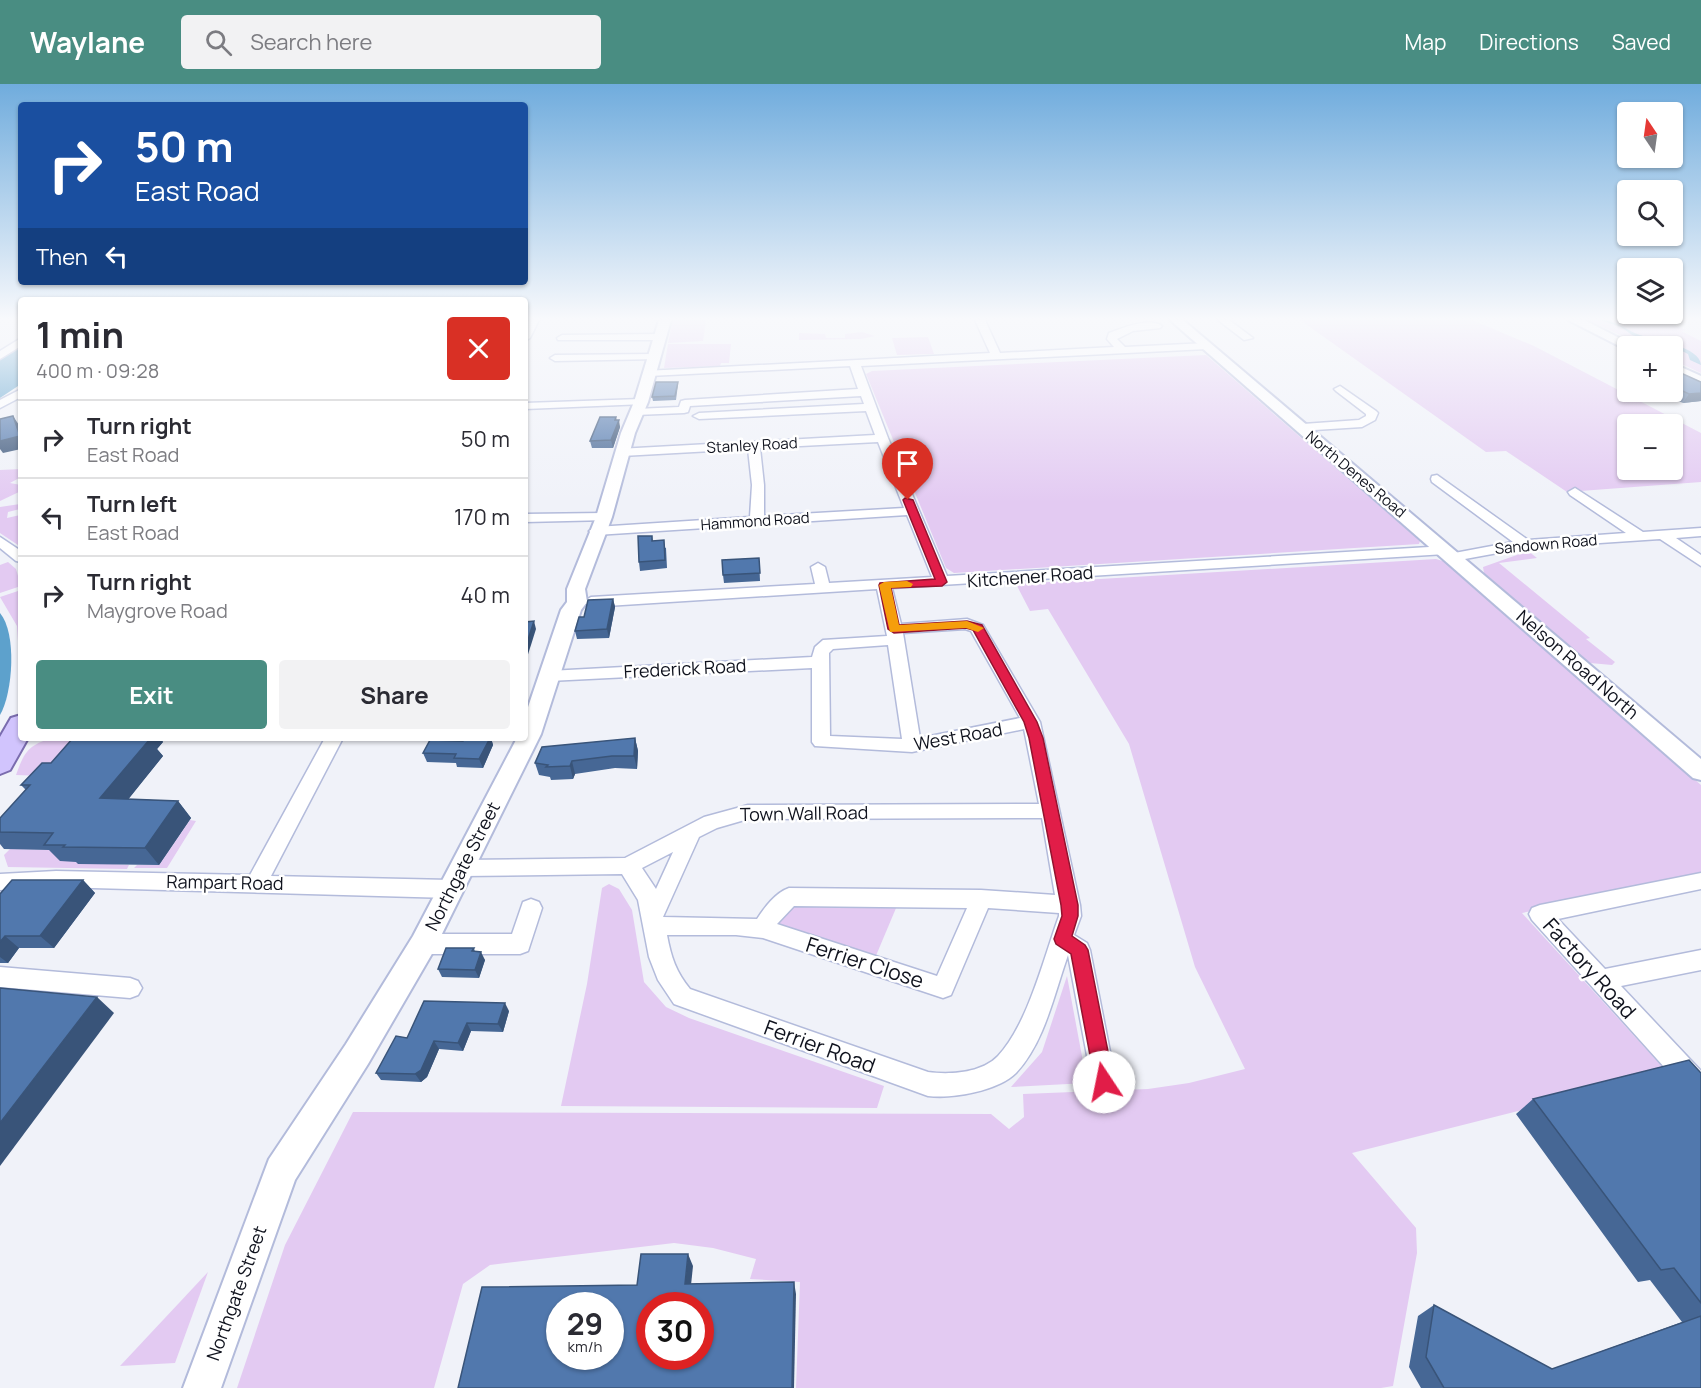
<!DOCTYPE html>
<meta charset="utf-8">
<style>
:root{--surface:#fff;--page:#f2f2f3;--text:#2b2b33;--muted:#7c7c81;--line:#e1e1e2;--accent:#498d82}
body{margin:0;font-family:Manrope,sans-serif;background:var(--page);color:var(--text);height:100vh;display:flex;flex-direction:column;font-size:22px;white-space:nowrap}
*{box-sizing:border-box;margin:0}
p{font-size:20px;color:var(--muted)}
.icon{flex:none;width:33px;height:33px;fill:none;stroke:currentColor;stroke-width:2;stroke-linecap:round;stroke-linejoin:round}
.map{position:relative;flex:1;overflow:hidden}
.sheet{position:absolute;left:18px;top:213px;width:510px;height:444px;display:flex;flex-direction:column;background:var(--surface);border-radius:6px;box-shadow:0 2px 4px #0004}
.sheet>*{flex:none}
.top-card{position:absolute;left:18px;top:18px;width:510px;height:183px;border-radius:6px;box-shadow:0 2px 4px #0004;background:#1a4fa0;color:#fff;overflow:hidden}
.needle{width:39px;rotate:347deg}
.fabs{position:absolute;left:1617px;top:18px;display:grid;gap:12px}
.fabs a{display:grid;place-items:center;width:66px;height:66px;border-radius:6px;background:var(--surface);box-shadow:0 2px 4px #0004;font-size:30px}
.speed{position:absolute;left:546px;top:1208px;display:flex;gap:12px;font-size:30px;font-weight:700;text-align:center}
.speed>*{display:grid;place-content:center;width:78px;height:78px;border-radius:50%;background:var(--surface);box-shadow:0 2px 4px #0004;line-height:1}
.speed small{font-size:15px;font-weight:400}
.speed .limit{border:9px solid #d22;background:#fff;color:#111}
.pin{position:absolute;display:grid;place-items:center;width:51px;height:51px;color:#fff;margin:-62px -26px;border-radius:50% 50% 50% 0;rotate:-45deg;box-shadow:0 0 6px #0007}
.pin .icon{rotate:45deg}
.me{position:absolute;width:66px;margin:-33px;rotate:349deg;stroke-linejoin:round;filter:drop-shadow(0 0 4px #0008)}
.turn{display:flex;align-items:center;gap:21px;height:126px;padding:0 18px;font-size:27px}
.turn .icon{width:78px;height:78px;stroke-width:2.5}
.turn b{display:block;font-size:42px;line-height:51px}
.then{display:flex;align-items:center;height:57px;padding:0 18px;background:#0003;gap:12px;font-size:22px}
.round{display:grid;place-items:center;flex:none;width:63px;height:63px;border-radius:6px;background:var(--page)}
.headline{display:flex;align-items:center;justify-content:space-between;height:102px;padding:0 18px}
h1{font-size:36px;font-weight:700;line-height:45px}
.primary-button{display:flex;gap:12px;margin-top:auto;padding:12px 18px}
.primary-button a{flex:1;height:69px;border-radius:6px;background:var(--accent);color:#fff;font-size:24px;font-weight:700;line-height:69px;text-align:center}
.primary-button a+a{background:var(--page);color:var(--text)}
ul{padding:0;list-style:none}
li{display:flex;align-items:center;gap:18px;height:78px;padding:0 18px;border-top:2px solid var(--line)}
li div{flex:1}
li b{display:block;font-size:22px}
li em{font-style:normal}
header{display:flex;align-items:center;gap:36px;box-sizing:border-box;height:84px;padding:0 30px;background:var(--accent);color:#fff}
header strong{font-size:28px}
nav{display:flex;gap:33px;margin-inline-start:auto;font-size:21px}
.search{width:420px;height:54px;background:var(--page);display:flex;align-items:center;gap:15px;box-sizing:border-box;padding:0 21px;border-radius:6px;color:var(--muted);font-size:22px}
.map>svg:first-child{display:block}
.green{fill:#e3caf2;fill-rule:evenodd}
.water{fill:#5da1cc}
.lines{fill:none;stroke-linecap:round;stroke-linejoin:round}
.minor-casing{stroke:#b3bbdb;stroke-width:3}
.tertiary-casing{stroke:#b3bbdb;stroke-width:4}
.primary-casing{stroke:#7a6cae;stroke-width:4}
.minor{fill:#fff;fill-rule:evenodd}
.tertiary{fill:#fff;fill-rule:evenodd}
.primary{fill:#d1c4fd;fill-rule:evenodd}
.wall{fill:#466795}
.shaded-wall{fill:#395479}
.building{fill:#5178ad;stroke:#395479;stroke-width:1.5;fill-rule:evenodd}
.route{fill:#e11d48;stroke:#92132f;stroke-width:1.5}
.slow{fill:#f59e0b}
.labels{text-anchor:middle;dominant-baseline:central;stroke-width:5;stroke-linejoin:round;paint-order:stroke}
.far-street-label{font-size:15px;fill:#0f121d;stroke:#fff}
.street-label{font-size:18px;fill:#0f121d;stroke:#fff}
.near-street-label{font-size:21px;fill:#0f121d;stroke:#fff}
</style>
<header>
<strong>Waylane</strong>
<div class="search"><svg class="icon" aria-label="search" viewBox="0 0 24 24"><circle cx="10" cy="10" r="6"/><path d="M15 15l6 6"/></svg>Search here</div>
<nav><a>Map</a><a>Directions</a><a>Saved</a></nav>
</header>
<div class="map">
<svg width="1701" height="1304" viewBox="0 0 1701 1304">
<rect width="100%" height="100%" fill="#f0f2f9"/>
<g class="green">
<path d="M673 236H706L703 257 668 259Z"/>
<path d="M1300 236H1472L1534 262 1701 349V398L1567 408 1506 367 1486 368ZM1628 340H1672V386H1628Z"/>
<path d="M1588 236H1663L1686 246 1681 247 1701 257V289L1673 276 1672 262H1644Z"/>
<path d="M862 248 875 252 861 255 799 256V249L825 250 826 254H845V250Z"/>
<path d="M928 253 934 270 897 271 892 254Z"/>
<path d="M668 260H731L729 279H721L720 282 664 284Z"/>
<path d="M1206 271 1420 457 1419 460 954 489 946 484 866 290 872 287Z"/>
<path d="M21 385V393L10 399 21 401V407L0 417V386Z"/>
<path d="M20 420V425L8 428 7 434 20 431 21 463 0 449V423Z"/>
<path d="M1528 467 1537 474 1499 479 1590 554 1586 555 1615 578 1612 581 1590 579 1484 489 1483 483Z"/>
<path d="M1436 475 1446 478 1701 701V791L1522 829 1668 989 1352 1069 1416 1144 1417 1169 1393 1302 1381 1304H796L800 1198 750 1195 756 1175 713 1164 674 1159 490 1181 463 1200 434 1304H237L285 1161 353 1028 991 1030 1009 1045 1024 1033 1023 1010 1148 1005 1189 999 1245 985 1195 883 1129 660 1048 525 1030 527 1016 500Z"/>
<path d="M8 478 16 485 21 502 0 509V481Z"/>
<path d="M21 506V588H20L17 542 0 513Z"/>
<path d="M51 654H89L44 692 16 691C24 669 27 662 51 654Z"/>
<path d="M190 736 196 737 167 784H134L137 781H159Z"/>
<path d="M10 765 68 766 80 778 129 781 127 785 8 783 4 771Z"/>
<path d="M609 800 619 805 632 826 644 898 666 923 689 934 884 1002 877 1024 561 1022 587 900 602 804Z"/>
<path d="M899 817 875 874 785 846 778 840 777 833 786 820Z"/>
<path d="M1067 892 1087 999 1011 1003 1042 968Z"/>
<path d="M208 1188 175 1279 120 1282Z"/>
</g>
<g class="water">
<path d="M1600 236C1617 236 1625 246 1640 251 1655 257 1700 262 1701 281L1690 276 1688 270 1682 267 1632 251 1621 243Z"/>
<path d="M21 260V300L0 314V275Z"/>
<path d="M0 529C17 549 13 609 0 631Z"/>
</g>
<g class="lines">
<g class="minor-casing">
<g id="minor">
<path d="M529 236H539L530 254 525 257V244Z"/>
<path d="M975 236H985L1000 269 1114 263 1107 255 1109 249C1123 244 1149 233 1162 242L1160 244 1133 247 1117 255 1125 263 1207 259 1212 262 1207 265 861 282 888 354 947 492 1446 462 1453 466 1446 470 892 504 901 540 967 535 983 541 1040 638 1080 821 1081 832 1074 851 1087 859 1090 866 1116 998 1113 1007 1104 1010 1095 1007 1092 998 1068 871C1054 910 1045 958 1016 989 998 1007 952 1015 928 1012L674 920 658 896 649 873 638 816 622 790 462 792 455 790 452 784 455 778 462 776 625 774 704 733 748 721 1039 720 1024 645 912 668 815 662 812 658V584L549 597 543 596 541 592 543 588 549 587 812 573 815 563 823 556 887 552 877 505 591 523 583 518 591 513 815 500 811 483 818 479 825 483 829 499 932 493 907 431 596 451 589 447 596 443 750 433 752 401 748 365 622 372 616 368 618 365 875 351 866 327 699 335 693 332 699 329 864 320 861 312 690 322 688 328 684 329 636 331 630 328 636 325 679 323 681 317 685 316 858 305 850 282 649 292 644 289 645 287 990 269ZM878 358 904 424 764 432V401L760 364ZM965 545 971 547 1020 634 920 654 903 549ZM888 561 902 655 830 652 829 569 833 565ZM1042 734 1055 811 981 806 789 804C775 809 765 823 757 835L663 833 699 753 717 744 748 735ZM673 768 656 805 642 784ZM794 822 967 824 937 892 777 840ZM988 824 1059 829V832C1044 873 1028 940 998 972 982 989 950 991 928 988L690 905C676 888 671 873 667 851H736L763 854 943 914 951 911Z"/>
<path d="M1218 236H1229L1253 254 1244 256Z"/>
<path d="M562 251 661 250 666 253 661 256H558L557 254Z"/>
<path d="M21 254V262L0 275V267Z"/>
<path d="M655 270 659 271V275L555 277 550 274 555 271Z"/>
<path d="M1340 302 1376 327 1378 329 1375 336 1362 343 1299 347 1297 344 1303 340 1359 336 1366 332V330L1336 307 1334 305Z"/>
<path d="M21 305V313L0 324V316Z"/>
<path d="M641 315 647 318 645 320 525 325V319Z"/>
<path d="M1437 391 1528 456 1626 449 1570 411 1568 408 1575 404 1643 448 1701 444V452L1676 454 1701 471V482L1660 455 1525 464 1454 477 1449 476 1447 473 1449 470 1513 458 1432 398 1431 395 1432 392Z"/>
<path d="M604 429 611 433 609 436 525 438V430Z"/>
<path d="M0 453 21 467V478L16 477 0 464Z"/>
<path d="M325 654H343L271 792 450 796 457 799 461 805 457 811 450 814 56 803 0 806V790L56 787 250 791Z"/>
<path d="M1701 789V805L1558 835 1605 885 1701 866V886L1621 902 1701 987V1017L1692 1014 1532 836 1529 830 1532 824 1540 821Z"/>
<path d="M531 815 539 818 542 824 528 867 520 870H423L415 867 412 860 415 853 423 850H512L523 818Z"/>
<path d="M0 883 130 894 138 897 142 904 138 911 130 914 0 903Z"/>
</g>
</g>
<g class="tertiary-casing">
<g id="tertiary">
<path d="M659 236H671L648 318 635 349 612 433 585 505 587 518 581 526 541 650 433 868 368 980 295 1096 221 1304H183L269 1075 346 960 413 852 517 654H525V632L561 526 567 518V505L596 433 621 349 634 318Z"/>
<path d="M1170 236H1183L1701 675V696L1693 694Z"/>
<path d="M1568 236H1584L1635 262 1625 265Z"/>
<path d="M1672 279 1701 292V301L1672 288Z"/>
</g>
</g>
<g class="primary-casing">
<path id="primary" d="M21 631V654H28L10 686 0 690V653L11 634Z"/>
</g>
<use href="#minor" class="minor"/>
<use href="#tertiary" class="tertiary"/>
<use href="#primary" class="primary"/>
</g>
<g class="wall">
<path d="M1672 285 1701 298V317L1683 319 1658 308H1672Z"/>
<path d="M678 298V301L676 316 653 317 652 313Z"/>
<path d="M617 336 620 343 613 364H592L590 357Z"/>
<path d="M652 452 653 457 666 464 667 484 640 487 639 478Z"/>
<path d="M759 474 760 497 724 499 723 491Z"/>
<path d="M613 515 615 523 609 554 577 555 575 547 584 533Z"/>
<path d="M73 654H160L163 658 157 665 163 672 128 715 178 717 191 734 159 781 78 780 76 778 60 777 49 766 4 765 0 760V734L26 706 21 701 51 679Z"/>
<path d="M465 654H491L493 661 483 684 457 683 456 679 427 678 423 669 463 657Z"/>
<path d="M635 654 638 667 637 685 615 684 575 690 573 695 551 696 550 693 539 691 535 679Z"/>
<path d="M83 796 95 809 54 864H19L8 879H0V810Z"/>
<path d="M474 864 475 868 485 876 479 894 442 893 438 885Z"/>
<path d="M509 927 503 948 471 947 463 967 439 965 427 993 421 998 381 996 376 989 407 954Z"/>
<path d="M1701 989V1304H1421L1409 1283 1418 1232 1434 1221 1552 1285 1682 1238 1650 1196 1638 1198 1516 1030 1533 1015Z"/>
</g>
<g class="shaded-wall">
<path d="M1701 309V317L1683 319 1689 310Z"/>
<path d="M13 332 21 344V365L3 369 0 365V357Z"/>
<path d="M616 333 617 340 619 336 620 343 613 364 611 356Z"/>
<path d="M613 515 615 523 609 554 607 545Z"/>
<path d="M534 537 536 545 525 580V565Z"/>
<path d="M140 654H160L163 658 157 665 163 672 115 732 100 714Z"/>
<path d="M490 654H491L493 661 483 684 479 675Z"/>
<path d="M635 654 638 667 637 685 634 672Z"/>
<path d="M572 677 575 690 573 695 570 682Z"/>
<path d="M178 717 191 734 159 781 145 764Z"/>
<path d="M83 796 95 809 54 864 40 852Z"/>
<path d="M5 852 19 864 8 879 0 873V858Z"/>
<path d="M481 868 485 876 479 894 475 886Z"/>
<path d="M97 913 114 929 0 1082V1039Z"/>
<path d="M505 919 509 927 503 948 498 940Z"/>
<path d="M467 939 471 947 463 967 458 959Z"/>
<path d="M434 957 439 965 427 993 421 998 415 990Z"/>
<path d="M688 1170 693 1182 690 1211 685 1200Z"/>
<path d="M794 1198 796 1210 794 1304H792Z"/>
</g>
<g class="building">
<path d="M1672 285 1701 298V309L1689 310 1672 302Z"/>
<path d="M656 298H678L675 312 652 313Z"/>
<path d="M13 332 20 352 0 357V335Z"/>
<path d="M600 333H616L615 336H619L611 356 590 357Z"/>
<path d="M638 452H652V457L664 456 665 476 639 478Z"/>
<path d="M759 474 760 489 723 491 722 476Z"/>
<path d="M613 515 607 545 575 547 579 533H584L588 516Z"/>
<path d="M534 537 525 565V538Z"/>
<path d="M73 654H140L139 655H150L100 714 178 717 145 764 63 763 65 761H44L53 749 0 748V734L30 701H21L42 679H51Z"/>
<path d="M465 654H490L479 675 454 674 456 670 423 669 430 656 463 657Z"/>
<path d="M635 654 634 672H612L572 677 570 682 546 683 548 681 535 679 542 663Z"/>
<path d="M12 796H83L40 852H5L0 858V810Z"/>
<path d="M446 864H474L472 867 481 868 475 886 438 885Z"/>
<path d="M0 904 97 913 0 1039Z"/>
<path d="M424 917 505 919 498 940 467 939 458 959 434 957 421 986 415 990 376 989 396 952 407 954Z"/>
<path d="M1689 976 1701 989V1219L1674 1184 1661 1186 1533 1015Z"/>
<path d="M641 1170H688L685 1200 794 1198 792 1304H458L482 1203 637 1201ZM560 1221H610V1272H560ZM650 1221H700V1272H650Z"/>
<path d="M1434 1221 1552 1285 1701 1232V1304H1444L1426 1273Z"/>
</g>
<linearGradient id="sky" x2="0" y2="1"><stop stop-color="#70acdd"/><stop offset="0.56" stop-color="#f8f9fc"/><stop offset="1" stop-color="#f8f9fc" stop-opacity="0"/></linearGradient>
<rect width="1701" height="419" fill="url(#sky)"/>
<path class="route" d="M905 414 913 416 947 498 942 502 891 504 899 541 967 537 982 541 1037 638 1043 654 1078 821V832L1072 852 1085 861 1088 866 1114 998 1111 1004 1104 1007 1098 1004 1095 998 1071 870 1056 860 1054 855 1062 832 1061 821 1029 654 1024 638 973 546 966 544 894 549 888 545 879 501 880 499 935 495 903 416Z"/>
<path class="slow" d="M907 497 913 500 911 503 891 504 899 541 967 537 984 544 978 548 966 544 890 548 879 501 884 498Z"/>
<g class="labels">
<g class="far-street-label">
<text transform="translate(752 361) rotate(-3)">Stanley Road</text>
<text transform="translate(1356 390) rotate(40)">North Denes Road</text>
<text transform="translate(755 437) rotate(-4)">Hammond Road</text>
<text transform="translate(1546 460) rotate(-5)">Sandown Road</text>
</g>
<g class="street-label">
<text transform="translate(1030 492) rotate(-4)">Kitchener Road</text>
<text transform="translate(1578 580) rotate(41)">Nelson Road North</text>
<text transform="translate(685 584) rotate(-3)">Frederick Road</text>
<text transform="translate(958 652) rotate(-10)">West Road</text>
<text transform="translate(804 729) rotate(-1)">Town Wall Road</text>
<text transform="translate(462 782) rotate(-63)">Northgate Street</text>
<text transform="translate(225 798) rotate(1)">Rampart Road</text>
<text transform="translate(236 1209) rotate(-70)">Northgate Street</text>
</g>
<g class="near-street-label">
<text transform="translate(865 878) rotate(18)">Ferrier Close</text>
<text transform="translate(1590 884) rotate(48)">Factory Road</text>
<text transform="translate(820 962) rotate(20)">Ferrier Road</text>
</g>
</g>
</svg>
<div class="fabs">
<a><svg class="needle" viewBox="-14 -14 28 28"><path d="M0-13l5 13h-10z" fill="#e53935"/><path d="M0 13l5-13h-10z" fill="#7c7c81"/></svg></a>
<a><svg class="icon" aria-label="search" viewBox="0 0 24 24"><circle cx="10" cy="10" r="6"/><path d="M15 15l6 6"/></svg></a>
<a><svg class="icon" aria-label="layers" viewBox="0 0 24 24"><path d="M12 4l9 5-9 5-9-5zM3 14l9 5 9-5"/></svg></a>
<a>+</a>
<a>−</a>
</div>
<div class="speed"><div>29<small>km/h</small></div><div class="limit">30</div></div>
<div class="pin" style="left:908px;top:416px;background:#d93025"><svg class="icon" aria-label="arrive" viewBox="0 0 24 24"><path d="M6 21V4h12l-3 4 3 4H6"/></svg></div>
<svg class="me" style="left:1104px;top:998px" viewBox="-20 -20 40 40"><circle r="19" fill="#fff"/><path d="M0-13L10 11 0 6-10 11z" fill="#e11d48"/></svg>
<div class="top-card">
<div class="turn"><svg class="icon" aria-label="right" viewBox="0 0 24 24"><path d="M7 20v-9h11M14 6l5 5-5 5"/></svg><div><b>50 m</b>East Road</div></div>
<div class="then">Then<svg class="icon" aria-label="left" viewBox="0 0 24 24"><path d="M17 20v-9H6M10 6l-5 5 5 5"/></svg></div>
</div>
<section class="sheet">
<div class="headline"><div><h1>1 min</h1><p>400 m · 09:28</p></div><a class="round" style="background:#d93025;color:#fff"><svg class="icon" aria-label="close" viewBox="0 0 24 24"><path d="M6 6l12 12M18 6L6 18"/></svg></a></div>
<ul>
<li><svg class="icon" aria-label="right" viewBox="0 0 24 24"><path d="M7 20v-9h11M14 6l5 5-5 5"/></svg><div><b>Turn right</b><p>East Road</p></div><em>50 m</em></li>
<li><svg class="icon" aria-label="left" viewBox="0 0 24 24"><path d="M17 20v-9H6M10 6l-5 5 5 5"/></svg><div><b>Turn left</b><p>East Road</p></div><em>170 m</em></li>
<li><svg class="icon" aria-label="right" viewBox="0 0 24 24"><path d="M7 20v-9h11M14 6l5 5-5 5"/></svg><div><b>Turn right</b><p>Maygrove Road</p></div><em>40 m</em></li>
</ul>
<div class="primary-button"><a>Exit</a><a>Share</a></div>
</section>
</div>
